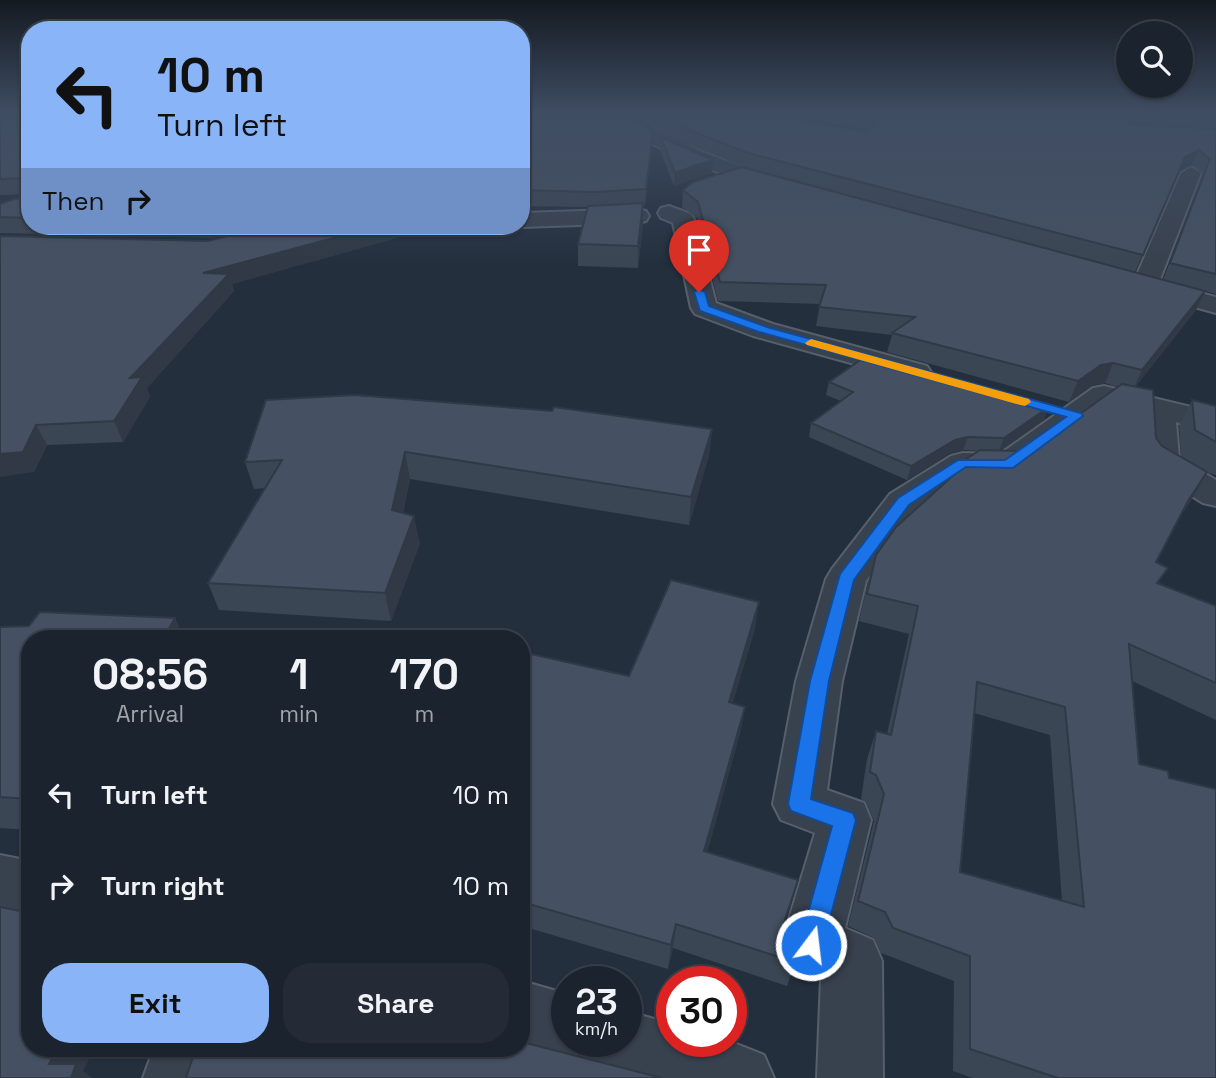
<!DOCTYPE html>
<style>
:root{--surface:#1b232e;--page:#242b36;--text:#f1f3f6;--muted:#a0a4aa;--line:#39404a;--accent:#8ab4f8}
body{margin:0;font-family:"Space Grotesk",sans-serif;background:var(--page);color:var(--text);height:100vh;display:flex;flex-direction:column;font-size:26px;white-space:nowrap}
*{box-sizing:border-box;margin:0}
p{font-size:23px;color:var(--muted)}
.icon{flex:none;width:38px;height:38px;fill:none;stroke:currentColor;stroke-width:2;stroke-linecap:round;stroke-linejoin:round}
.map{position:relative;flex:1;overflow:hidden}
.panel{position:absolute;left:21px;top:630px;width:509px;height:427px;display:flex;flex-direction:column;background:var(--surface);border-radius:28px;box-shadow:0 2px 5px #0004,0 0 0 2px var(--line)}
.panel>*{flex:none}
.banner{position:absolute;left:21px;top:21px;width:509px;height:214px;border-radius:28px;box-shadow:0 2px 5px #0004,0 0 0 2px var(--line);background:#8ab4f8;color:#111;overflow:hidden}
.buttons{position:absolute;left:1116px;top:21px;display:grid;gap:14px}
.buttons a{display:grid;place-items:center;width:77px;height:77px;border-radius:50%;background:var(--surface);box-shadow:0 2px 5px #0004,0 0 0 2px var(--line);font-size:35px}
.speed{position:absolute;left:551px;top:966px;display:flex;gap:14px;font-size:35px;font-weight:700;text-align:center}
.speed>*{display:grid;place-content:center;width:91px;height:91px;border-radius:50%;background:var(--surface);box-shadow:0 2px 5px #0004,0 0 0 2px var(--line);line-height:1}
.speed small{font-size:18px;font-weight:400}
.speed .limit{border:10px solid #d22;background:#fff;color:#111}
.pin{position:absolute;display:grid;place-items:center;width:60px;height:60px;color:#fff;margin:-72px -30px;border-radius:50% 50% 50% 0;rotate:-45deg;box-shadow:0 0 7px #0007}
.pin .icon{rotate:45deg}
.me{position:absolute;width:77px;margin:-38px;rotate:15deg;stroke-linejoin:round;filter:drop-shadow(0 0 5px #0008)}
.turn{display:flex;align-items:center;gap:24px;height:147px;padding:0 21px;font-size:32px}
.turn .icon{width:91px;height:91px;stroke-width:2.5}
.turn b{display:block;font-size:49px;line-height:60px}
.then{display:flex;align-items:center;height:66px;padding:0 21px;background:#0003;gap:14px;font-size:26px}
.eta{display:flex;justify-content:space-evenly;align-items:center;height:119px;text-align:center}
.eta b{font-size:42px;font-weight:800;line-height:49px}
.action{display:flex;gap:14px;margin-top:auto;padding:14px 21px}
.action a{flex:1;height:80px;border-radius:28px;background:var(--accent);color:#111;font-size:28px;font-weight:800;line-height:80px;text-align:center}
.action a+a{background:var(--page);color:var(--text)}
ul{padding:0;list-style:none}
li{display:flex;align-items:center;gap:21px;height:91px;padding:0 21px}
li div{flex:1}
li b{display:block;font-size:26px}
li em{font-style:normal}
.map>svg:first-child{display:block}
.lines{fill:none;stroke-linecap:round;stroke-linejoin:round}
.minor-casing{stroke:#565f6c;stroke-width:4}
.minor{fill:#38414e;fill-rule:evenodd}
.wall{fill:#3b4654;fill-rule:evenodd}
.shaded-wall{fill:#303945}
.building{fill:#455162;stroke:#303945;stroke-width:2;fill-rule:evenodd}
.route{fill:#1a73e8;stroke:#114b97;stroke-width:2}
.slow{fill:#f59e0b}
</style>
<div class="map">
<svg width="1216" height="1078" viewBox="0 0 1216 1078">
<rect width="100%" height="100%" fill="#242f3e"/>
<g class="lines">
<g class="minor-casing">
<g id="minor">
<path d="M609 113H629L702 152 787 182 790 186 787 190 780 192C739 182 635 145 609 113Z"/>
<path d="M1191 167 1201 173 1159 282 1216 297V313L1136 291 1132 286 1181 173Z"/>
<path d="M669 206 691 214 694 219 716 303 773 324 927 366 931 372 927 378 916 381 753 336 695 314 691 308 673 223 661 218 658 213 661 208Z"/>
<path d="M638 209 646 211 649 216 646 221 638 223 522 227 518 226H522V213Z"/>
<path d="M1104 386 1216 413V433L1176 422 1179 458 1216 480V506L1203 503 1150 470 1145 463 1143 413 1110 406 1020 472 1008 475 970 474 916 510 866 581 842 681 827 790 864 803 871 820 845 928 873 940 882 961 883 1078H817L821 979 790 966 781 945 815 833 781 820 773 804 796 681 826 579 832 569 890 494 951 456 963 453 1000 454 1093 388Z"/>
<path d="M0 855 30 861V915L0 909Z"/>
<path d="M522 981 567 994V1041H626V1011L672 1024V1041H729L764 1055 774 1078H635L596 1064 590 1048 567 1058 522 1043Z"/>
<path d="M154 1048H218L209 1078H143Z"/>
</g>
</g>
<use href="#minor" class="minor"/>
</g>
<g class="wall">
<path d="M0 113H30V226H261L213 238 0 233V204L23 198 26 194 0 195Z"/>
<path d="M522 113 652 146 645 205H643V224L638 268 578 266V244L587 207 522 206Z"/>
<path d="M634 113H757L865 131 863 129 769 113H1216V129L1130 124 1216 129V294L1205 291 1196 310 1136 386 1156 438 1192 499 1178 520 1156 562 1159 584 1216 606V720L1132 681 1139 764 1216 1078H973L953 1071 954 981 881 953 874 938 848 926 874 821 866 802 861 799 867 759 876 731 887 734 909 634 859 621 868 582 876 555 947 482 951 469 979 451 963 450 950 453 907 480 809 437 811 423 841 401 826 395 829 382 1044 420 1000 451H1018L1032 448 1118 387 1105 383 1093 385 1069 402 887 352 892 335 816 326 820 304 718 301 697 218 682 207 683 190 1163 280 1203 174 1192 165 1179 172 1135 272 747 168 683 142ZM974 713 1050 735 1062 901 960 872Z"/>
<path d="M661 137 713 160 712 173 693 179 674 186 660 150Z"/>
<path d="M266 226H439L232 284 234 291 147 388 150 397 123 442 47 445 34 472 0 236 208 241Z"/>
<path d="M1192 400 1216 406V475L1209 473 1181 456 1179 426Z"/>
<path d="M712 429 709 455 689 525 410 479 403 513 420 543 391 621 219 610 208 583 265 488 254 489 245 462Z"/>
<path d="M0 627 30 639V830L0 828Z"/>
<path d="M755 629 732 703 745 707 740 733 707 852 786 921 795 962 787 986 673 948 668 969 522 926V652L629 676Z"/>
</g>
<g class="shaded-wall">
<path d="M1127 113H1135L1131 123 1123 125 1124 117Z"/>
<path d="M653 132 652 146 645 205 646 189Z"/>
<path d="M1199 150 1192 165 1179 172 1135 272 1185 157Z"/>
<path d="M713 160 712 173 693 179 674 186 675 173 694 166Z"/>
<path d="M643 203V224L638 268V246Z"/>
<path d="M209 226H261L213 238Z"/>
<path d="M378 226H439L232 284 234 291 147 388 150 397 123 442 114 421 130 378 203 273Z"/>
<path d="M1205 291 1196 310 1133 390 1142 370Z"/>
<path d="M1113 363 1105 383 1093 385 1069 402 1078 381 1101 365Z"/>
<path d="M1049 407 1044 420 999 451 1004 438Z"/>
<path d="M36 425 47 445 34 472 0 477V454Z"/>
<path d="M712 429 709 455 689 525 691 497Z"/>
<path d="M968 437 963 450 950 453 907 480 911 466 955 440Z"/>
<path d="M405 452 410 479 397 538 392 510Z"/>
<path d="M1207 472 1192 499 1172 528 1188 501Z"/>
<path d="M414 516 420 543 391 621 385 593Z"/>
<path d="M759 602 755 629 725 729 729 702Z"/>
<path d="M175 618 185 639H163Z"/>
<path d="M745 707 740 733 701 876 704 851Z"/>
<path d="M676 924 673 948 668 969 671 945Z"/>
<path d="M58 1048H95L83 1071 92 1078H66L49 1064Z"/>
</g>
<g class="building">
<path d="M0 113H30V178L0 179Z"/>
<path d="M522 113H624L653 132 646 189 593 192 522 190Z"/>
<path d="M657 113H757L865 131 877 124 866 116 849 113H1127L1124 117 1130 124 1216 129V274L1170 263 1210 159 1199 150 1185 157 1143 255 748 153 684 128Z"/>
<path d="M1184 113H1216V115Z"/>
<path d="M661 137 713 160 694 166 675 173Z"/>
<path d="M742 167 1205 291 1142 370 1113 363 1101 365 1078 381 892 333 915 317 819 307 826 285 720 282 698 202 683 190 693 182Z"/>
<path d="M30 192V218L0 217V204L14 199 23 198 26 194Z"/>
<path d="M643 203 638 246 578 244 588 206Z"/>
<path d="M266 226H378L203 273 229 274 130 378 142 377 114 421 36 425 23 452 0 454V236L208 241Z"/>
<path d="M866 356 1049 407 1004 438 968 437 955 440 911 466 811 423 853 392 829 382Z"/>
<path d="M1122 384 1153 390 1156 438 1162 446 1207 472 1188 501 1156 562 1168 568 1157 583 1216 606V683L1129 644 1139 764 1168 771 1169 778 1216 789V1078H1058L970 1049V956L893 928 885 912 858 901 884 794 876 775 870 772 876 731 891 735 918 606 867 594 876 555 896 527 957 472 951 469 980 450 1018 451 1032 448ZM977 682 1065 707 1084 907 960 872Z"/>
<path d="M355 395 552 411 554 407 712 429 691 497 405 452 392 510 414 516 385 593 208 583 282 460 245 462 266 400Z"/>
<path d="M1192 400 1216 406V442L1195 430Z"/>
<path d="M671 580 759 602 729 702 745 707 704 851 798 880 785 920 798 945 795 962 676 924 671 945 522 902V652L629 676Z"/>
<path d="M40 612 175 618 163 639H30V799L0 797V627L29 626Z"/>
<path d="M0 907 30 913V1048H58L49 1064H76L71 1078H0Z"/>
<path d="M522 1042 662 1078H186L196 1048H522Z"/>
</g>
<linearGradient id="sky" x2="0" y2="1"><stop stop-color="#141a22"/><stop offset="0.43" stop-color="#3f4d63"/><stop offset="1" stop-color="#3f4d63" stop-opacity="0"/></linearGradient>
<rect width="1216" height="264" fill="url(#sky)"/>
<path class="route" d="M699 289 705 292 709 306 767 327 1081 413 1083 416 1013 468 966 467 909 505 854 580 829 681 811 799 853 813 856 820 823 945 820 954 811 957 802 954 799 945 832 826 791 811 788 804 810 681 840 574 898 498 958 460H1005L1066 417 759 332 700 311 694 292Z"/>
<path class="slow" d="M811 339 1029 399 1031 402 1025 406 1020 405 807 345 805 343Z"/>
</svg>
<div class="buttons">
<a><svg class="icon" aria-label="search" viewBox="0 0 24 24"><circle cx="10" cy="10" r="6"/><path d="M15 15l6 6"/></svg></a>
</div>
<div class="speed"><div>23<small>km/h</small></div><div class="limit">30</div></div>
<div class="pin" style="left:699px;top:292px;background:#d93025"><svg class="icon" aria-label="arrive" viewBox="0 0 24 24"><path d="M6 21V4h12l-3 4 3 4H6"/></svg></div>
<svg class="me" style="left:811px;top:945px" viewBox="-20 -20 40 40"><circle r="17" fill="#1a73e8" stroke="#fff" stroke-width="3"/><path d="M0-11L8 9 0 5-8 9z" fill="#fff"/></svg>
<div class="banner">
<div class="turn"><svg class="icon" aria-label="left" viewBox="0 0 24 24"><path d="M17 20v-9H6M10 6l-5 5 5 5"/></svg><div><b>10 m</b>Turn left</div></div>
<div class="then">Then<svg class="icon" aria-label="right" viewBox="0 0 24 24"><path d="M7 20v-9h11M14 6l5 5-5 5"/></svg></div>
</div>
<section class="panel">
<div class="eta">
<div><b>08:56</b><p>Arrival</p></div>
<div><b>1</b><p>min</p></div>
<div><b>170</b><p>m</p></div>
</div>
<ul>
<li><svg class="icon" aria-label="left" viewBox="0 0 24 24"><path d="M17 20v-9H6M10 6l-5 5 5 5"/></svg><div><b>Turn left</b></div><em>10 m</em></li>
<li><svg class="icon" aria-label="right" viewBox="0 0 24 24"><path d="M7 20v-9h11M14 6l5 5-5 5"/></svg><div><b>Turn right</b></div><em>10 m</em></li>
</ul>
<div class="action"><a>Exit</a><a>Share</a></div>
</section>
</div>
